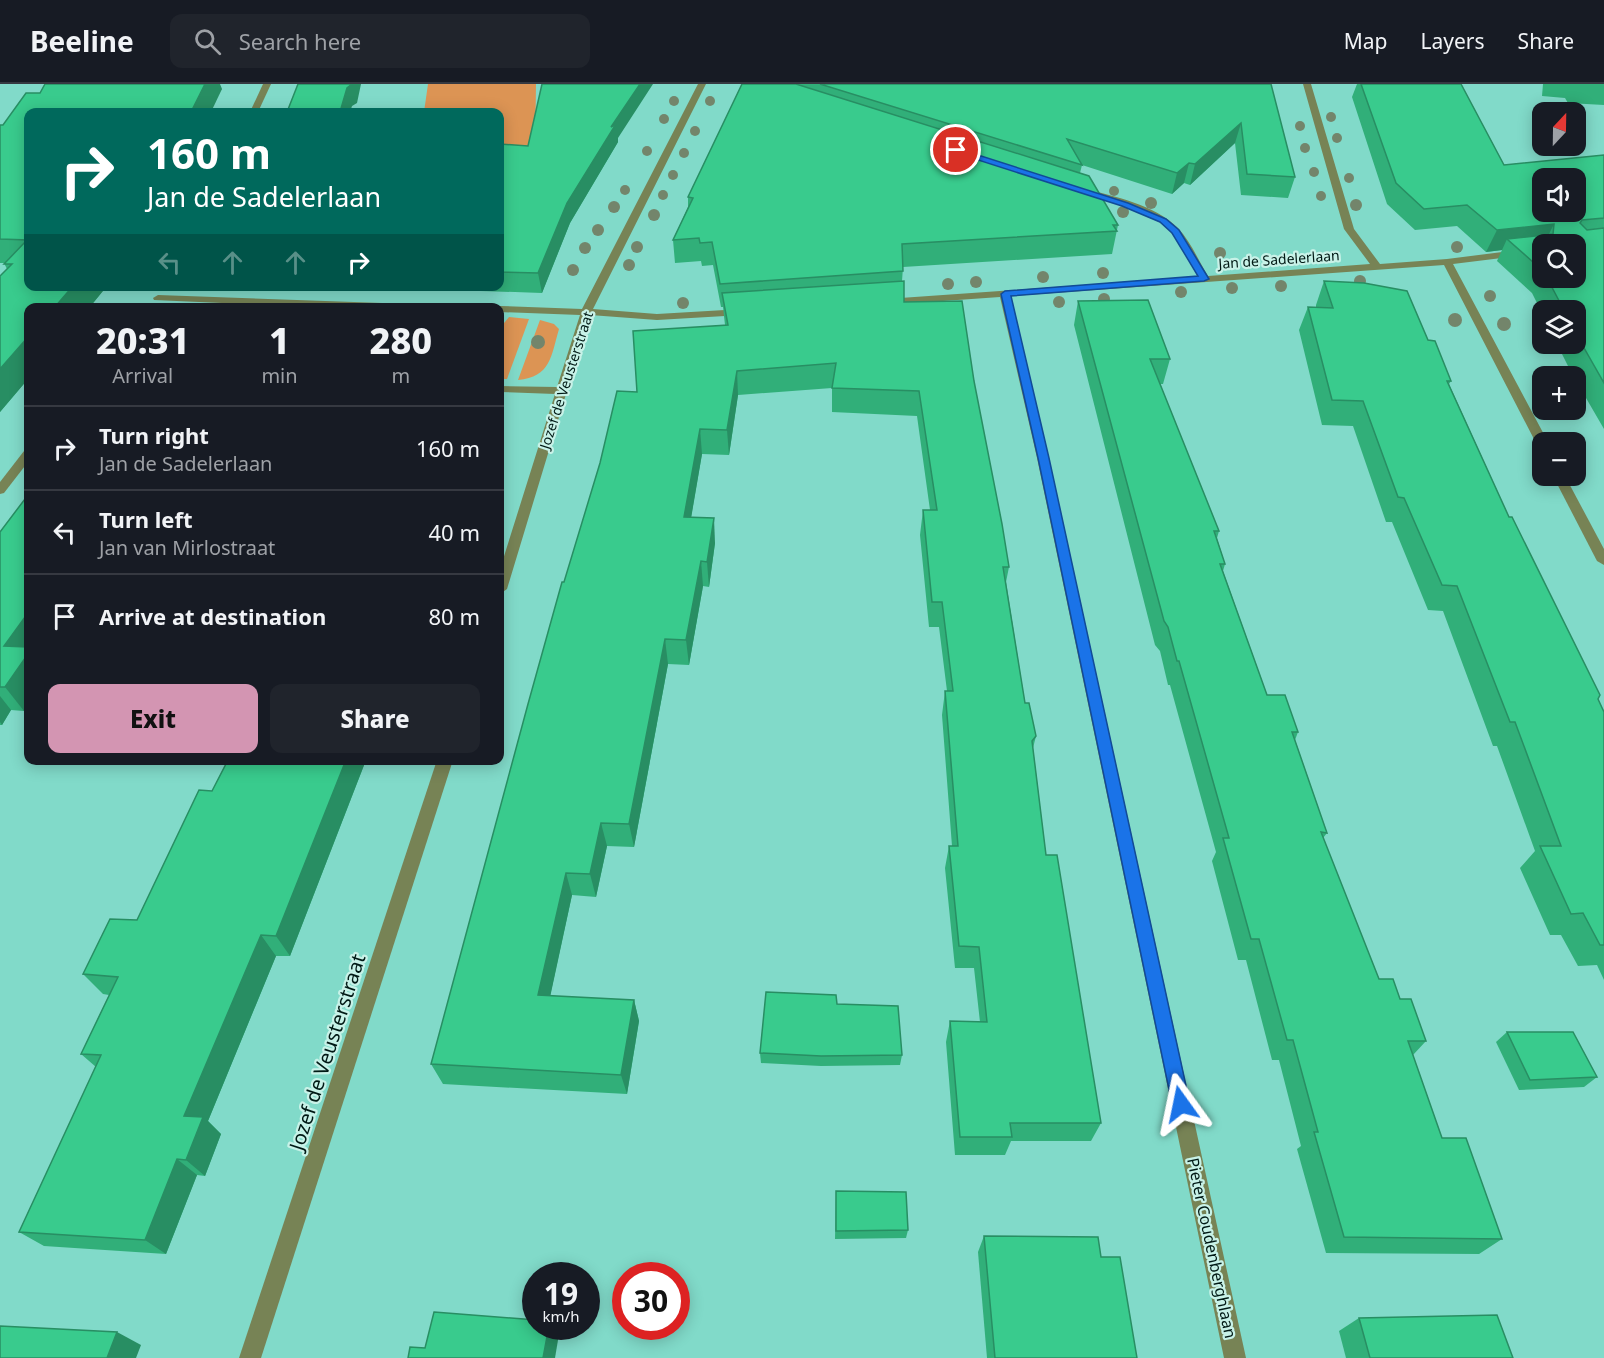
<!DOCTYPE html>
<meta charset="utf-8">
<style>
:root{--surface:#171b24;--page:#20242c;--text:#f1f3f6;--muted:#9ea1a6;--line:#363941;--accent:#d395b2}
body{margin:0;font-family:"Noto Sans",sans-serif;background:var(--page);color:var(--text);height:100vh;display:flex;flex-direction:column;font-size:22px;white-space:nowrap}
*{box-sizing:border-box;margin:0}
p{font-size:20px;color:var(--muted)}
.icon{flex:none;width:33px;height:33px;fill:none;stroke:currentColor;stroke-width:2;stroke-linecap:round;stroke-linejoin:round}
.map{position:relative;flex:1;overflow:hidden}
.drawer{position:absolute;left:24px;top:219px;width:480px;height:462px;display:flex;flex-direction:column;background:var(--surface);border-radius:12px;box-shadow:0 3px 15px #0003}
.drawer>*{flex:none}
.top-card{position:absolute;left:24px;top:24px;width:480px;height:183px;border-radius:12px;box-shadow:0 3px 15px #0003;background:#00695c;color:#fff;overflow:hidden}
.needle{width:39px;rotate:22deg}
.buttons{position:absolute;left:1532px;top:18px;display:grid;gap:12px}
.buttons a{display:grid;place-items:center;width:54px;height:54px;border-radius:12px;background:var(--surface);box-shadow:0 3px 15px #0003;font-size:30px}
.speed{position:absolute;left:522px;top:1178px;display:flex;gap:12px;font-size:30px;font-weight:700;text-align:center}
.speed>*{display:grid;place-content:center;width:78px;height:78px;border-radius:50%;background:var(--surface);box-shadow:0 3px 15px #0003;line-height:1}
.speed small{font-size:15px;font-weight:400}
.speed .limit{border:9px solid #d22;background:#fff;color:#111}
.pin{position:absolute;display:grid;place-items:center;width:51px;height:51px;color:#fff;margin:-26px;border:3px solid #fff;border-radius:50%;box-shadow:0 2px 6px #0007}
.me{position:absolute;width:66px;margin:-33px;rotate:348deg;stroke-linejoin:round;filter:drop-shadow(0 0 4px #0008)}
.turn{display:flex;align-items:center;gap:21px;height:126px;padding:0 24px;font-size:27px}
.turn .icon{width:78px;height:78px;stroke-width:2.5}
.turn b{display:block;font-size:42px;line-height:51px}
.lanes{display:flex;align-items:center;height:57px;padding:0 24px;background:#0003;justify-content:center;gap:30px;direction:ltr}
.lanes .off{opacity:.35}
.eta{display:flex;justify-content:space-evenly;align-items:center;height:102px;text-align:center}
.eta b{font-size:36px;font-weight:800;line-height:42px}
.button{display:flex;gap:12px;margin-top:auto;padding:12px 24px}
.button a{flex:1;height:69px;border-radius:12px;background:var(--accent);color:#111;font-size:24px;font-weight:800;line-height:69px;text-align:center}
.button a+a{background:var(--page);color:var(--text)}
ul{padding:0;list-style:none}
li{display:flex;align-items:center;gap:18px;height:84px;padding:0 24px;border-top:2px solid var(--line)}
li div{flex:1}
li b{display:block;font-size:22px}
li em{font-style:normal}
header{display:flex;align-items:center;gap:36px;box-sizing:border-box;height:84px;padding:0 30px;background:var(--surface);border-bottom:2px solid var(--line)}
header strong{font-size:28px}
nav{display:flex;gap:33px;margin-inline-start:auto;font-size:21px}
.search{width:420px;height:54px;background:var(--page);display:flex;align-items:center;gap:15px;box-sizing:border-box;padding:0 21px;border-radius:12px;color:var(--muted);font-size:22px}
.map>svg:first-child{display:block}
.green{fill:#dc9454}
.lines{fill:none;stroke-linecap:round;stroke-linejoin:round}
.minor{fill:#778355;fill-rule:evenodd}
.tree{fill:#73856b}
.wall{fill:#31af79;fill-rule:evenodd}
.shaded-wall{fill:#288e63}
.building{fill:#39cb8d;stroke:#288e63;stroke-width:1.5;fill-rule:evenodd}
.route{fill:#1a73e8;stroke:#114b97;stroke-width:1.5}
.labels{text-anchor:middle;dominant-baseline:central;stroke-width:4.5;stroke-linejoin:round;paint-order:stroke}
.far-street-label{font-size:14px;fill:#001915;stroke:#c8f2e8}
.street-label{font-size:16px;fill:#001915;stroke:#c8f2e8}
.near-street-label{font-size:20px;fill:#001915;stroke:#c8f2e8}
</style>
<header>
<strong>Beeline</strong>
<div class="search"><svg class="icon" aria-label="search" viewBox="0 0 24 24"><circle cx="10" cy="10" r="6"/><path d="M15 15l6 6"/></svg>Search here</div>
<nav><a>Map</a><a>Layers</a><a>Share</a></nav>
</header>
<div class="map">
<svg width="1604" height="1274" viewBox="0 0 1604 1274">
<rect width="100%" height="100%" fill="#81dac9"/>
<g class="green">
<path d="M428 0H536L535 70 500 67V28H424Z"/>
<path d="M509 233 529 235 507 295H500V244Z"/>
<path d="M540 236 554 240 559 245C551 272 551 293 518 296Z"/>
</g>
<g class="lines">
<g class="minor">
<path d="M263 0H271L258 28H250Z"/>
<path d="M698 0H706L593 225 657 230 742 225 747 228 742 231 657 236 590 231 507 505 500 510V485L555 310 500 308V302L557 303 580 231 500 228V224H496L500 222 582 225Z"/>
<path d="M1303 0H1311L1354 145 1380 180 1447 175 1542 163V169L1453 180 1548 358H1542V363L1536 359 1444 181 1011 212 1049 374 1246 1274H1224L1037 374 1000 213 886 221 881 218 886 215 1198 193C1190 179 1184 164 1174 152 1152 124 1112 118 1080 109L1078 107 1083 104C1115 113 1154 120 1178 144 1191 158 1198 176 1208 192L1370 180 1344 145Z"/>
<path d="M158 211 439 221 444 224H337L154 216 153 214Z"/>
<path d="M28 366V378L4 409 0 410V398L24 367Z"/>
<path d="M1553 392H1565L1604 465V481L1597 477Z"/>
<path d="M437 676H453L261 1274H239Z"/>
</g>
</g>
<g class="tree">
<circle cx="674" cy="17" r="5"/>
<circle cx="710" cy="17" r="5"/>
<circle cx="1331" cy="33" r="5"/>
<circle cx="664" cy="35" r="5"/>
<circle cx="1300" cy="42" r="5"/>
<circle cx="695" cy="47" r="5"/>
<circle cx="1337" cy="54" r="5"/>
<circle cx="1305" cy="64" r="5"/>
<circle cx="647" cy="67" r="5"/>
<circle cx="684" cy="69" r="5"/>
<circle cx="1314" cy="88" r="5"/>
<circle cx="673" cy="91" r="5"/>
<circle cx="1349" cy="94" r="5"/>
<circle cx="625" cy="106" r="5"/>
<circle cx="1114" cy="107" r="5"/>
<circle cx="663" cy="111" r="5"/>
<circle cx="1321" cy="112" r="5"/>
<circle cx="1151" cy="119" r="6"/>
<circle cx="1356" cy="121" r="6"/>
<circle cx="614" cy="123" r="6"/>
<circle cx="1123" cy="128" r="6"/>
<circle cx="654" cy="131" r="6"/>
<circle cx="598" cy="146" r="6"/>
<circle cx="637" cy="163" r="6"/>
<circle cx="1457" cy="163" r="6"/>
<circle cx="585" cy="164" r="6"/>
<circle cx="1220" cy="169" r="6"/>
<circle cx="629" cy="181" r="6"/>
<circle cx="573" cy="186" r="6"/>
<circle cx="1103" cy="189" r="6"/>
<circle cx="1043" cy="193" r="6"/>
<circle cx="1360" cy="197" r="6"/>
<circle cx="976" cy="198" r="6"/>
<circle cx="948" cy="200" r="6"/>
<circle cx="1281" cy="202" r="6"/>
<circle cx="1232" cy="204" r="6"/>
<circle cx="1181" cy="208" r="6"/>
<circle cx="1490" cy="212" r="6"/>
<circle cx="1104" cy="215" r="6"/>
<circle cx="1059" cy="218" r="6"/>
<circle cx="683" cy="219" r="6"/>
<circle cx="1455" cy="236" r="7"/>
<circle cx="1504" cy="240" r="7"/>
<circle cx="538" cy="258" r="7"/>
</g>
<g class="wall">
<path d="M742 0H1271L1295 93 1288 114 1241 111 1235 59 1190 101 1184 99 1172 110 1082 81 1080 89 1118 141 1112 170 903 183 902 197 904 218 974 297 1009 483 1006 498 1025 619 1036 652 1033 664 1046 771 1101 1039 1091 1057H1011L1005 1071H955L946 958 950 937 980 938 974 884H955L945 784 949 762H952L942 631 945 607H947L939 543H929L920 451 923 426H930L917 332 832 328V304L738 311 729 371 702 370 691 433 715 459 709 503 703 502 689 581 668 580 634 763 607 762 596 813 572 811 550 912 634 916 639 937 627 1010 443 1000 431 980 564 498 637 308 725 241 723 223H721L713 181 702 182 701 177 675 179 673 156 688 123V113Z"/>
<path d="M1357 0H1461L1504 81 1604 71V345L1575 295V292H1574L1571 288 1557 260H1575V226H1542V229L1532 209 1497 177 1502 166 1486 168 1457 142 1415 146 1387 120 1352 13ZM1542 160 1575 194H1542Z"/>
<path d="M1543 0H1604V21L1568 19 1565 14 1542 12Z"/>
<path d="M222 5 28 202H107L89 224H28V295L0 328 7 185 4 179H0V41H3L40 9Z"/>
<path d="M618 54V58L570 139 542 209 336 202H500V60L528 62Z"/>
<path d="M1324 197 1428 256 1451 297 1449 300 1509 433 1604 628V896L1597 881 1578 882 1561 851H1550L1520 784 1535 767 1497 662H1493L1443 527 1428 526 1392 438H1386L1353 342 1322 341 1299 246 1308 223H1316V221Z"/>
<path d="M1078 217 1170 275 1163 300H1160L1219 447 1217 454 1225 480 1223 487 1267 611 1298 648 1295 656 1327 749 1323 754 1379 895 1400 915 1426 957 1413 971 1442 1054 1502 1155 1479 1170 1326 1169 1297 1065 1301 1062 1279 976H1272L1246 876H1238L1212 777 1216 768 1170 601H1168L1160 567 1155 561 1074 241Z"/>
<path d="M28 411V620L24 627 11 626 2 641H0V448Z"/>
<path d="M228 676H366L290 872H276L208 1037 221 1050 205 1092 197 1091 166 1170 44 1162 19 1148 96 983 81 970 109 911 103 910 83 890 137 836 212 707Z"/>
<path d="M837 920 902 971 900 981 821 982 761 979 760 969Z"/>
<path d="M1507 948 1597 993 1584 1003 1519 1006 1496 958Z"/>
<path d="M836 1107 908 1146 906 1154 835 1155Z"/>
<path d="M984 1152 1101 1173 1137 1274H987L978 1168Z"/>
<path d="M1359 1234 1513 1274H1346L1339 1247Z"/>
</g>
<g class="shaded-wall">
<path d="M205 0H220L222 5 211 28H191Z"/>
<path d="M352 0H361L357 19 352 22 350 28H340L347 4Z"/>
<path d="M640 0H653L618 54V58L570 139 542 209 538 189 567 119 611 43Z"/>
<path d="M1241 39 1235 59 1190 101 1195 80Z"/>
<path d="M1189 79 1184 99 1172 110 1177 89Z"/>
<path d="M1554 140 1544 160 1507 155 1502 166 1486 168 1497 146Z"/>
<path d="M73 202H107L89 224H54Z"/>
<path d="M28 253V295L0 328V285Z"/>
<path d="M737 287 738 311 729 371 727 346Z"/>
<path d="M700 345 702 370 687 458 684 433Z"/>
<path d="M714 434 715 459 709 503 707 478Z"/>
<path d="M701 477 703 502 689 581 686 556Z"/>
<path d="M28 529V620L24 627 5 603 4 562Z"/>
<path d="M665 555 668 580 634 763 629 740Z"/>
<path d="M0 612 11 626 2 641 0 638Z"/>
<path d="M346 676H366L290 872 276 852Z"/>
<path d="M601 739 607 762 596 813 590 790Z"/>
<path d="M566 789 572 811 546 932 538 911Z"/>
<path d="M261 851 276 872 208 1037 221 1050 205 1092 186 1076 184 1032Z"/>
<path d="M634 916 639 937 627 1010 621 991Z"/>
<path d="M177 1075 197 1091 166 1170 145 1156Z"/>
<path d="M549 1242H554L559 1250 555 1274H543Z"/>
<path d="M117 1248 141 1261 136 1274H107Z"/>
</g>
<g class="building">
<path d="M45 0H205L191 28H28V202H73L54 224H28V253L0 285V192L12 180H4L27 156 0 155V41H3L26 9H40Z"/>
<path d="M298 0H352L347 4 340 28H287Z"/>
<path d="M542 0H640L611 43 616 40 567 119 538 189 500 188V60L528 62Z"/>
<path d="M742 0H796L1089 92 1118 141H1113L1117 147 902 160 903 187 720 200 712 158 700 159 699 154 673 156 693 114 688 113Z"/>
<path d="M820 0H1271L1295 93 1247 90 1241 39 1195 80 1189 79 1177 89 1067 55 1082 81Z"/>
<path d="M1361 0H1461L1504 81 1604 71V134L1582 136 1580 139 1587 146 1604 144V299L1575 248V226H1564L1547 194H1575V160H1542V186L1507 155 1553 150 1554 140 1497 146 1467 121 1424 125 1396 99ZM1542 94H1575V128H1542Z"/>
<path d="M904 197V218L962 217 974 297 1002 440 1009 483H1003L1025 619H1029L1036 652 1032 657 1046 771H1057L1101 1039H1010L1012 1053H960L950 937 987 938 979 863 959 862 949 762H958L945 607H953L942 518H932L923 426H937L919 307 832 304 836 279 737 287 727 346 700 345 684 433 714 434 707 478 701 477 686 556 665 555 629 740 601 739 590 790 566 789 538 911 634 916 621 991 431 980 528 620 562 498H564L600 379 617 307 637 308 633 247 728 241 722 209Z"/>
<path d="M1324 197 1364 199 1407 207 1428 256 1435 257 1451 297H1447L1509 433H1512L1600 611 1598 615 1604 628V861H1600L1583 829 1571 830 1540 762H1561L1515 638H1510L1457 502 1442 501 1404 414 1398 413 1363 317 1332 316 1308 223 1333 224Z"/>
<path d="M1148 216 1170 275H1150L1219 447H1214L1225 480H1220L1267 611H1285L1298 648H1292L1327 749 1321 748 1379 895H1393L1400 915H1411L1426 957H1408L1442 1054H1466L1502 1155 1344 1153 1314 1048H1318L1293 956H1287L1259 855H1251L1223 754H1229L1179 577H1177L1168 543 1164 537 1078 217Z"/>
<path d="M28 411V529L4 562 28 563V570L5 603H0V448Z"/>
<path d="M228 676H346L276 852 261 851 184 1032 203 1033 186 1076 177 1075 145 1156 19 1148 101 971 81 970 118 893 83 890 110 835 137 836 199 706 212 707Z"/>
<path d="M766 908 836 911 837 920 898 922 902 971 821 972 760 969Z"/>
<path d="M1507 948H1573L1597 993 1530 996Z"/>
<path d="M836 1107 906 1108 908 1146 836 1147Z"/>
<path d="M984 1152 1098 1153 1101 1173H1120L1137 1274H995Z"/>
<path d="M434 1228 536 1236V1242H549L543 1274H408L410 1263 425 1264Z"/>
<path d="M1497 1231 1513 1274H1370L1359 1234Z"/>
<path d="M0 1242 117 1248 107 1274H0Z"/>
</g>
<path class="route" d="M956 64 1128 119 1166 135 1179 146 1209 195 1204 197 1011 212 1049 374 1190 1020 1187 1026 1181 1029 1175 1026 1172 1020 1038 374 1001 210 1005 207 1198 192 1172 149 1160 138 1122 122 953 68 952 66Z"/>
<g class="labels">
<g class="far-street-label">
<text transform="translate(1279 175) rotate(-4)">Jan de Sadelerlaan</text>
<text transform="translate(566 296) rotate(-72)">Jozef de Veusterstraat</text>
</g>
<g class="street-label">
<text transform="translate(1212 1164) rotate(78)">Pieter Coudenberghlaan</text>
</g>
<g class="near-street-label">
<text transform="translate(327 968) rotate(-72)">Jozef de Veusterstraat</text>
</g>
</g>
</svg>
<div class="buttons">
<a><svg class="needle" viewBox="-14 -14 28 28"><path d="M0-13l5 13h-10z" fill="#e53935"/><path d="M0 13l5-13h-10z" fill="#9ea1a6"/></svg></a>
<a><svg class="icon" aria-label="sound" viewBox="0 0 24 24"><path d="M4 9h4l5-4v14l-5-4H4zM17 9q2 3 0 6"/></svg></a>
<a><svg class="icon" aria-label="search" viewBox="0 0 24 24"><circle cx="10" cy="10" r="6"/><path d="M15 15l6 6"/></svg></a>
<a><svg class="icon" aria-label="layers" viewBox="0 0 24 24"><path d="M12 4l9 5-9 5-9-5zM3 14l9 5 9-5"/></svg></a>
<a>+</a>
<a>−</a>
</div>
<div class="speed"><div>19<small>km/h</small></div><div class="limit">30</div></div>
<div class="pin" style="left:956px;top:66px;background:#d93025"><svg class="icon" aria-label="arrive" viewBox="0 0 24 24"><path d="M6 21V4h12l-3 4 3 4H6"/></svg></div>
<svg class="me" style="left:1181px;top:1020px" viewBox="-20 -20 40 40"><path d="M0-17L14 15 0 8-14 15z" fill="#1a73e8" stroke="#fff" stroke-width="4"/></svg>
<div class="top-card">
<div class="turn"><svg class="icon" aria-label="right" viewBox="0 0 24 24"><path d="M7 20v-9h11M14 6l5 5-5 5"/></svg><div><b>160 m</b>Jan de Sadelerlaan</div></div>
<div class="lanes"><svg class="icon off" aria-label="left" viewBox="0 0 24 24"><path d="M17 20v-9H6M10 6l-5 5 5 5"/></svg><svg class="icon off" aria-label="ahead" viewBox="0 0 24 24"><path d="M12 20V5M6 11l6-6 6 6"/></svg><svg class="icon off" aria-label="ahead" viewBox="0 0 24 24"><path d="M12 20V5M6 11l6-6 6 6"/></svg><svg class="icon" aria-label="right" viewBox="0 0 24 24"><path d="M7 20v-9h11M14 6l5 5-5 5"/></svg></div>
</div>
<section class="drawer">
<div class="eta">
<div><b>20:31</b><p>Arrival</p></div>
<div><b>1</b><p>min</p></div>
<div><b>280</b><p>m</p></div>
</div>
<ul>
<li><svg class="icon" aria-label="right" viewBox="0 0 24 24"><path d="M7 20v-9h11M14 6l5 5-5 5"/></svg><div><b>Turn right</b><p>Jan de Sadelerlaan</p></div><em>160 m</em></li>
<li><svg class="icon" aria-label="left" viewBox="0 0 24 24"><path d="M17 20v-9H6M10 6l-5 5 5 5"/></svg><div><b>Turn left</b><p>Jan van Mirlostraat</p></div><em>40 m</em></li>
<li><svg class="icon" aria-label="arrive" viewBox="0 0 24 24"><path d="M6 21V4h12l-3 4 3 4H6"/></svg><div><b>Arrive at destination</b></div><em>80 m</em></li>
</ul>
<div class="button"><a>Exit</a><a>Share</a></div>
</section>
</div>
